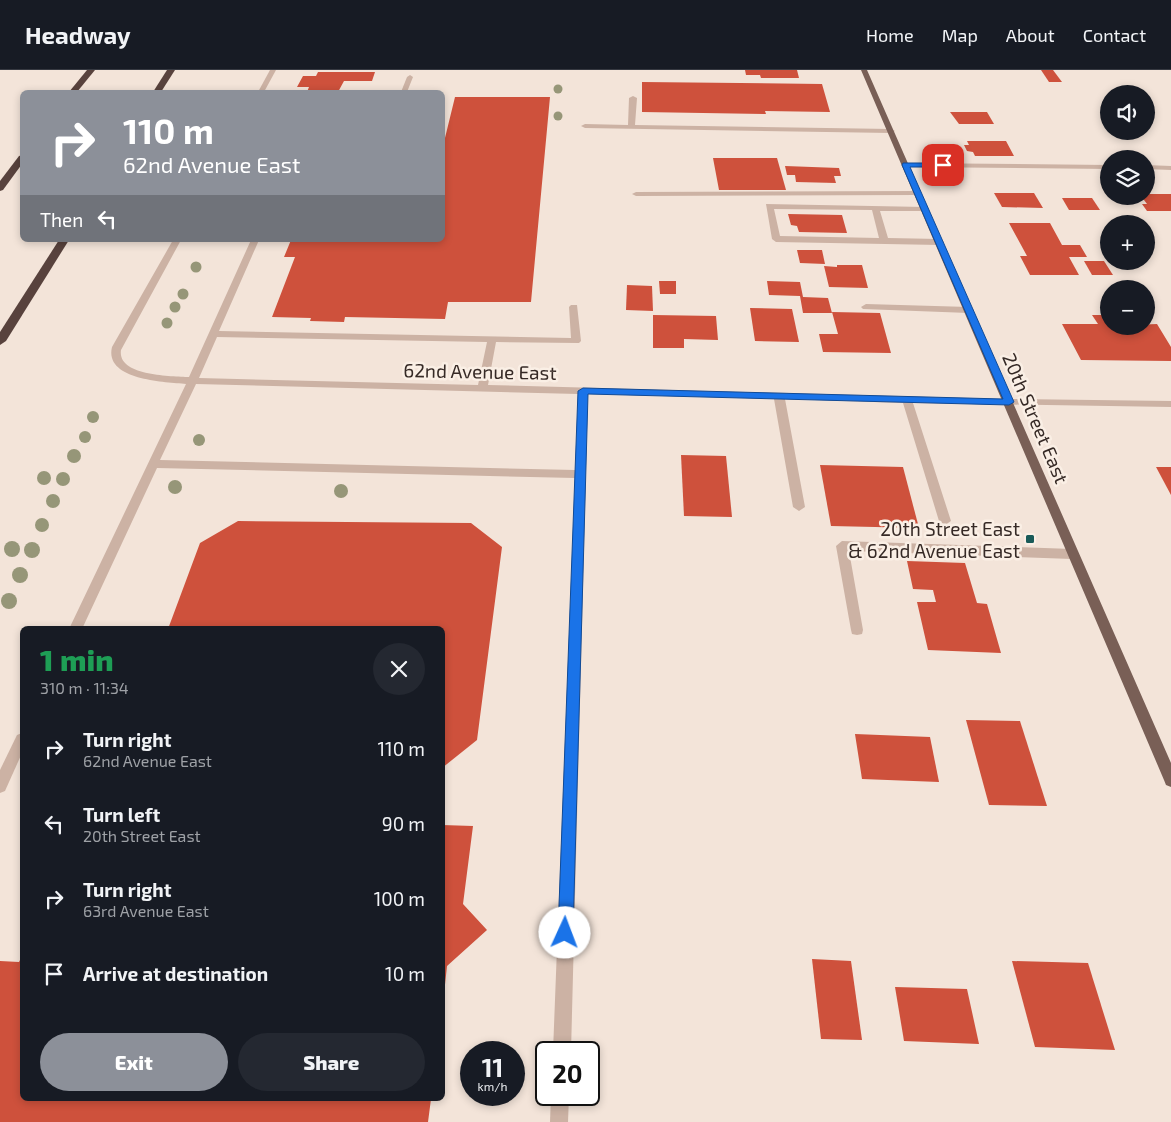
<!DOCTYPE html>
<meta charset="utf-8">
<style>
:root{--surface:#171b24;--page:#242831;--text:#f1f3f6;--muted:#9ea1a6;--line:#363941;--accent:#8c9099}
body{margin:0;font-family:"Exo 2",sans-serif;background:var(--page);color:var(--text);height:100vh;display:flex;flex-direction:column;font-size:19px;white-space:nowrap}
*{box-sizing:border-box;margin:0}
p{font-size:16px;color:var(--muted)}
.icon{flex:none;width:28px;height:28px;fill:none;stroke:currentColor;stroke-width:2;stroke-linecap:round;stroke-linejoin:round}
.map{position:relative;flex:1;overflow:hidden}
.panel{position:absolute;left:20px;top:556px;width:425px;height:475px;display:flex;flex-direction:column;background:var(--surface);border-radius:8px;box-shadow:0 2px 8px #0003}
.panel>*{flex:none}
.hud{position:absolute;left:20px;top:20px;width:425px;height:152px;border-radius:8px;box-shadow:0 2px 8px #0003;background:#8c9099;color:#fff;overflow:hidden}
.fabs{position:absolute;left:1100px;top:15px;display:grid;gap:10px}
.fabs a{display:grid;place-items:center;width:55px;height:55px;border-radius:50%;background:var(--surface);box-shadow:0 2px 8px #0003;font-size:25px}
.speed{position:absolute;left:460px;top:971px;display:flex;gap:10px;font-size:25px;font-weight:700;text-align:center}
.speed>*{display:grid;place-content:center;width:65px;height:65px;border-radius:50%;background:var(--surface);box-shadow:0 2px 8px #0003;line-height:1}
.speed small{font-size:12px;font-weight:400}
.speed .limit{border:2px solid #111;border-radius:8px;background:#fff;color:#111}
.pin{position:absolute;display:grid;place-items:center;width:42px;height:42px;color:#fff;margin:-21px;border-radius:10px;box-shadow:0 2px 8px #0006}
.me{position:absolute;width:55px;margin:-28px;rotate:2deg;stroke-linejoin:round;filter:drop-shadow(0 0 4px #0008)}
.turn{display:flex;align-items:center;gap:18px;height:105px;padding:0 20px;font-size:22px}
.turn .icon{width:65px;height:65px;stroke-width:2.5}
.turn b{display:block;font-size:35px;line-height:42px}
.then{display:flex;align-items:center;height:48px;padding:0 20px;background:#0003;gap:10px;font-size:19px}
.round{display:grid;place-items:center;flex:none;width:52px;height:52px;border-radius:26px;background:var(--page)}
.overview{display:flex;align-items:center;justify-content:space-between;height:85px;padding:0 20px}
h1{font-size:30px;font-weight:800;line-height:38px;color:#1e9e55}
.action{display:flex;gap:10px;margin-top:auto;padding:10px 20px}
.action a{flex:1;height:58px;border-radius:30px;background:var(--accent);color:#fff;font-size:20px;font-weight:800;line-height:58px;text-align:center}
.action a+a{background:var(--page);color:var(--text)}
ul{padding:0;list-style:none}
li{display:flex;align-items:center;gap:15px;height:75px;padding:0 20px}
li div{flex:1}
li b{display:block;font-size:19px}
li em{font-style:normal}
header{display:flex;align-items:center;gap:30px;box-sizing:border-box;height:70px;padding:0 25px;background:var(--surface);border-bottom:1px solid var(--line)}
header strong{font-size:24px}
nav{display:flex;gap:28px;margin-inline-start:auto;font-size:18px}
.map>svg:first-child{display:block}
.building{fill:#ce513c}
.lines{fill:none;stroke-linecap:round;stroke-linejoin:round}
.minor{fill:#ccb2a4;fill-rule:evenodd}
.major{fill:#795f56;fill-rule:evenodd}
.highway{fill:#58423d;fill-rule:evenodd}
.tree{fill:#969678}
.route{fill:#1a73e8;stroke:#114b97}
.poi-dot{fill:#195a58;stroke:#faefe5;stroke-width:2}
.labels{text-anchor:middle;dominant-baseline:central;stroke-width:5;stroke-linejoin:round;paint-order:stroke}
.street-label{font-size:19px;fill:#362a26;stroke:#faefe5}
.poi-label{font-size:19px;fill:#362a26;stroke:#faefe5;text-anchor:end}
</style>
<header>
<strong>Headway</strong>
<nav><a>Home</a><a>Map</a><a>About</a><a>Contact</a></nav>
</header>
<div class="map">
<svg width="1171" height="1052" viewBox="0 0 1171 1052">
<rect width="100%" height="100%" fill="#f3e4d9"/>
<g class="building">
<path d="M745 0H797L799 8H761L760 5H746Z"/>
<path d="M1041 0H1053L1062 12H1049Z"/>
<path d="M318 2H375L372 11H344L338 22H307L309 17H297L303 6H316Z"/>
<path d="M642 12 822 14 830 42 765 41 766 44 642 42Z"/>
<path d="M455 27H550L531 232H448L445 249 345 247 344 252 310 251 311 248 272 247 295 187H284L291 170H442V72H444Z"/>
<path d="M950 42H987L994 54H959Z"/>
<path d="M967 71H1006L1014 86H975L973 82 967 81 964 75H969Z"/>
<path d="M713 88H777L786 120H719Z"/>
<path d="M785 96 839 98 841 106H834L836 113 796 112 795 105H787Z"/>
<path d="M994 123H1034L1043 138 1002 137Z"/>
<path d="M1146 124H1171V141H1147L1142 134H1147L1141 126H1146Z"/>
<path d="M1062 128H1092L1100 140H1069Z"/>
<path d="M788 144 842 145 847 163 799 162 797 156 791 155Z"/>
<path d="M1009 153H1050L1062 175H1080L1087 187H1069L1079 205H1030L1020 186H1027Z"/>
<path d="M797 180H822L825 194 800 193Z"/>
<path d="M1084 191H1104L1113 205H1092Z"/>
<path d="M837 195H862L868 218 829 217 824 196 837 197Z"/>
<path d="M659 211H676V224H660Z"/>
<path d="M767 211 800 212 803 227 828 228 832 243H803L800 226 769 225Z"/>
<path d="M627 215 652 216 653 241 626 240Z"/>
<path d="M750 238 792 239 799 272 755 271Z"/>
<path d="M832 242 880 243 891 283 823 282 819 264H838Z"/>
<path d="M653 245 716 246 718 270 684 269V278H653Z"/>
<path d="M1092 245H1109V256L1157 254 1171 277V291L1081 290 1062 254H1098Z"/>
<path d="M681 385 726 386 732 447 684 446Z"/>
<path d="M820 395 903 397 919 458 831 456Z"/>
<path d="M1156 397H1171V425Z"/>
<path d="M238 451 471 453 502 477 477 670 442 698V559H168L200 473Z"/>
<path d="M907 491 965 493 977 533 987 534 1001 583 928 580 917 532H936L933 520 913 519Z"/>
<path d="M966 650 1020 651 1047 736 989 735Z"/>
<path d="M855 664 930 667 939 712 862 709Z"/>
<path d="M442 755 473 756 463 834 487 860 447 896 444 924Z"/>
<path d="M22 886V1029H431L428 1052H0V891L19 892Z"/>
<path d="M812 889 851 891 862 970 821 969Z"/>
<path d="M1012 891 1088 893 1115 980 1035 977Z"/>
<path d="M895 917 967 919 979 974 904 971Z"/>
</g>
<g class="lines">
<g class="minor">
<path d="M270 0H276L264 22H258Z"/>
<path d="M410 5 413 7 407 22H401L407 7Z"/>
<path d="M633 26 637 28 635 55 891 59 895 61 891 63 585 58 581 56 585 54 628 55 629 28Z"/>
<path d="M903 93 1109 95V99L906 97 902 95Z"/>
<path d="M1146 95 1171 96V100L1146 99Z"/>
<path d="M921 121V125H918L636 126 632 124 636 122Z"/>
<path d="M766 134 925 137H928V141H880L888 168 940 169 944 172 940 175 776 172 772 169ZM774 139 872 140 879 168 780 166Z"/>
<path d="M173 170H181L121 280C117 306 171 306 189 307L251 170H259L219 261 571 268 569 237 571 235H577L581 271 579 273 496 272 488 315 1009 329 1171 331V337L913 333 951 451 945 455 939 451 903 333 785 329 805 437 799 441 793 437 774 329 588 324 571 982H553L575 408 157 398 82 559H69L186 314C164 312 104 310 112 277ZM217 267 487 272 478 315 199 308ZM196 314 578 324 575 400 160 390Z"/>
<path d="M866 234 969 237 974 240 969 243 863 239 861 237Z"/>
<path d="M842 471 1072 479 1076 481 1078 484 1076 487 1072 489 849 481 863 560 862 564 857 565 852 564 851 560 836 476Z"/>
<path d="M22 663V683L5 721 0 723V700L17 665Z"/>
<path d="M551 1025H569L568 1052H550Z"/>
</g>
<path class="major" d="M861 0H867L1171 693V717L1166 715 1164 710Z"/>
<g class="highway">
<path d="M87 0H95L77 22H69Z"/>
<path d="M167 0H175L161 22H153Z"/>
<path d="M22 85V94L3 120 0 121V111L19 86Z"/>
<path d="M59 170H69L6 271 0 275V262Z"/>
</g>
</g>
<g class="tree">
<circle cx="558" cy="19" r="4.5"/>
<circle cx="558" cy="46" r="4.5"/>
<circle cx="196" cy="197" r="5.5"/>
<circle cx="183" cy="224" r="5.5"/>
<circle cx="175" cy="237" r="5.5"/>
<circle cx="167" cy="253" r="5.5"/>
<circle cx="93" cy="347" r="6"/>
<circle cx="85" cy="367" r="6"/>
<circle cx="199" cy="370" r="6"/>
<circle cx="74" cy="386" r="7"/>
<circle cx="44" cy="408" r="7"/>
<circle cx="63" cy="409" r="7"/>
<circle cx="175" cy="417" r="7"/>
<circle cx="341" cy="421" r="7"/>
<circle cx="53" cy="431" r="7"/>
<circle cx="42" cy="455" r="7"/>
<circle cx="12" cy="479" r="8"/>
<circle cx="32" cy="480" r="8"/>
<circle cx="20" cy="505" r="8"/>
<circle cx="9" cy="531" r="8"/>
</g>
<path class="route" d="M903 93H943L946 95 943 97H910L1014 332 1009 335 588 324 573 863 570 868 565 870 560 868 558 863 578 321 583 318 1003 329 902 95Z"/>
<rect class="poi-dot" x="1025" y="464" width="10" height="10" rx="2.5"/>
<g class="labels">
<g class="street-label">
<text transform="translate(480 301) rotate(1)">62nd Avenue East</text>
<text transform="translate(1036 348) rotate(67)">20th Street East</text>
</g>
<g class="poi-label">
<text x="1020" y="458">20th Street East<tspan x="1020" dy="22">&amp; 62nd Avenue East</tspan></text>
</g>
</g>
</svg>
<div class="fabs">
<a><svg class="icon" aria-label="sound" viewBox="0 0 24 24"><path d="M4 9h4l5-4v14l-5-4H4zM17 9q2 3 0 6"/></svg></a>
<a><svg class="icon" aria-label="layers" viewBox="0 0 24 24"><path d="M12 4l9 5-9 5-9-5zM3 14l9 5 9-5"/></svg></a>
<a>+</a>
<a>−</a>
</div>
<div class="speed"><div>11<small>km/h</small></div><div class="limit">20</div></div>
<div class="pin" style="left:943px;top:95px;background:#d93025"><svg class="icon" aria-label="arrive" viewBox="0 0 24 24"><path d="M6 21V4h12l-3 4 3 4H6"/></svg></div>
<svg class="me" style="left:565px;top:863px" viewBox="-20 -20 40 40"><circle r="19" fill="#fff"/><path d="M0-13L10 11 0 6-10 11z" fill="#1a73e8"/></svg>
<div class="hud">
<div class="turn"><svg class="icon" aria-label="right" viewBox="0 0 24 24"><path d="M7 20v-9h11M14 6l5 5-5 5"/></svg><div><b>110 m</b>62nd Avenue East</div></div>
<div class="then">Then<svg class="icon" aria-label="left" viewBox="0 0 24 24"><path d="M17 20v-9H6M10 6l-5 5 5 5"/></svg></div>
</div>
<section class="panel">
<div class="overview"><div><h1>1 min</h1><p>310 m · 11:34</p></div><a class="round"><svg class="icon" aria-label="close" viewBox="0 0 24 24"><path d="M6 6l12 12M18 6L6 18"/></svg></a></div>
<ul>
<li><svg class="icon" aria-label="right" viewBox="0 0 24 24"><path d="M7 20v-9h11M14 6l5 5-5 5"/></svg><div><b>Turn right</b><p>62nd Avenue East</p></div><em>110 m</em></li>
<li><svg class="icon" aria-label="left" viewBox="0 0 24 24"><path d="M17 20v-9H6M10 6l-5 5 5 5"/></svg><div><b>Turn left</b><p>20th Street East</p></div><em>90 m</em></li>
<li><svg class="icon" aria-label="right" viewBox="0 0 24 24"><path d="M7 20v-9h11M14 6l5 5-5 5"/></svg><div><b>Turn right</b><p>63rd Avenue East</p></div><em>100 m</em></li>
<li><svg class="icon" aria-label="arrive" viewBox="0 0 24 24"><path d="M6 21V4h12l-3 4 3 4H6"/></svg><div><b>Arrive at destination</b></div><em>10 m</em></li>
</ul>
<div class="action"><a>Exit</a><a>Share</a></div>
</section>
</div>
